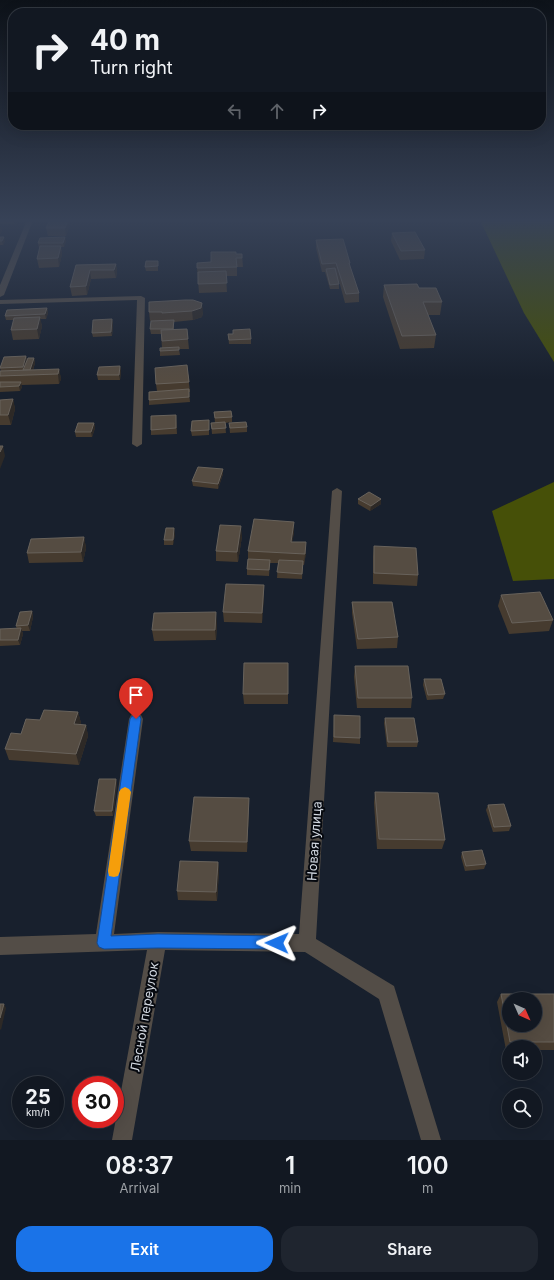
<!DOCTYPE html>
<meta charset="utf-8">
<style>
:root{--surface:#121822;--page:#1f252f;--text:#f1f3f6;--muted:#9ca0a5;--line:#313740;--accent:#1a73e8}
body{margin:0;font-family:Inter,sans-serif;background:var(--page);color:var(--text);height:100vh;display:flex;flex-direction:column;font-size:15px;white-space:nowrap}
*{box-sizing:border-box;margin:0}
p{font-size:13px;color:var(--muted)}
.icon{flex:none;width:22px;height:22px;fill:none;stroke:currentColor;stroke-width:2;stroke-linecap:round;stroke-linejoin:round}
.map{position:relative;height:1140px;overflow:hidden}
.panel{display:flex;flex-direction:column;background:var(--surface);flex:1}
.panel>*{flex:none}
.hud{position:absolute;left:8px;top:8px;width:538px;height:122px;border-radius:16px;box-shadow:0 4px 16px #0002,0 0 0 1px var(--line);background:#121822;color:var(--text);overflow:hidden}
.needle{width:26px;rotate:135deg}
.controls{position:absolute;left:502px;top:992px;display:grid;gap:8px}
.controls a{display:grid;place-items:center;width:40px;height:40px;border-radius:50%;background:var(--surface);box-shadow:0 4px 16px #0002,0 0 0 1px var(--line);font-size:20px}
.speed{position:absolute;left:12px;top:1076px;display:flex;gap:8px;font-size:20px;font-weight:700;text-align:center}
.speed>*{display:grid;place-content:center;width:52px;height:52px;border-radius:50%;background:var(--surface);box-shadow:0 4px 16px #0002,0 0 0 1px var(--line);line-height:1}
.speed small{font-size:10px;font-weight:400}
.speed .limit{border:6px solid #d22;background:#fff;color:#111}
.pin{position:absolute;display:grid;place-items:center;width:34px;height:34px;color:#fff;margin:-41px -17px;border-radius:50% 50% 50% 0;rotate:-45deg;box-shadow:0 0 4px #0007}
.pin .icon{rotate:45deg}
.me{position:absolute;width:44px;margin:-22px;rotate:271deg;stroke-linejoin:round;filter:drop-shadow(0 0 3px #0008)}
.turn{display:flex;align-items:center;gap:14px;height:84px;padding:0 16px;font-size:18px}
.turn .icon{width:52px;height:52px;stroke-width:2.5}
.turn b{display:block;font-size:28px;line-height:34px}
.lanes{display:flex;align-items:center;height:38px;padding:0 16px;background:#0003;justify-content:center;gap:20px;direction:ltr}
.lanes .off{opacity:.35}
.eta{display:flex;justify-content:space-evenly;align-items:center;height:68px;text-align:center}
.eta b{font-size:24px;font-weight:600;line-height:28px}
.primary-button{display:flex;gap:8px;margin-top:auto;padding:8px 16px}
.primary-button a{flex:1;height:46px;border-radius:16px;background:var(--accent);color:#fff;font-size:16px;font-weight:600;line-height:46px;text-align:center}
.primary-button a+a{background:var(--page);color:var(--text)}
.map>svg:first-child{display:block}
.forest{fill:#465008}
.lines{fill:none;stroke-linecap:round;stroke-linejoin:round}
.minor{fill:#534d47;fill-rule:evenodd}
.wall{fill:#463b2f}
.shaded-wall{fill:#2d2926}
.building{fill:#554c42;stroke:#68625b;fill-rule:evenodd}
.route{fill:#1a73e8;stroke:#114b97}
.slow{fill:#f59e0b}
.labels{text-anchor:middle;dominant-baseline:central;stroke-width:4;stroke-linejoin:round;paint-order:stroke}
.near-street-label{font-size:13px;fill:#d2d8e1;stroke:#06090f}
</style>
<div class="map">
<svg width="554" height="1140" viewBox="0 0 554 1140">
<rect width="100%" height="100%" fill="#18202d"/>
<g class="forest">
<path d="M480 220H554V362L524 313Z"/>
<path d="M554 482V579L513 581 492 511Z"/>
</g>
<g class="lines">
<g class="minor">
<path d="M27 220H33L4 295 0 297V285Z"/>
<path d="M141 296 145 298 142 444 137 447 132 444 137 300 0 304V300Z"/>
<path d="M337 488 342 491 316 939 394 986 441 1140H421L379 999 305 952 165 950 132 1140H112L147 950 0 955V937L96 934 129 719 131 715 136 713 141 715 143 719 114 934 158 932 299 934 332 491Z"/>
</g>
</g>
<g class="wall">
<path d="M0 220H15V221L14 224H0Z"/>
<path d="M50 220H70V224L66 236H48L46 228Z"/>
<path d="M392 233 425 250 424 259 400 260 391 241Z"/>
<path d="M0 237 5 241 3 245H0Z"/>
<path d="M316 240 350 263V266L359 293V302L345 303 339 281V289H330L325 272H322L316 248Z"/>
<path d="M66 241 64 247H61L62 254 59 267 39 268 37 259 40 248H39L38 243Z"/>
<path d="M236 254H242L243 267H237V276H226L227 292 199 293 197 268Z"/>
<path d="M158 261V271H146L145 267Z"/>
<path d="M116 264 117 272 116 278 91 279 87 295 72 296 70 287 76 265Z"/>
<path d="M384 285 419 288 442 302 440 315H428L436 335 434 348 400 349 383 297Z"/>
<path d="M149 302 203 312 202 317 193 320 174 322V329H187L189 349H179L180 355 160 356V348H162L161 334H151L150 329 151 321H150L149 312Z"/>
<path d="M47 308 48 313 46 319H40L42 326 39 339 13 340 11 330 14 320H6L5 316Z"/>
<path d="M112 319 113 324 112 336 93 337 92 333Z"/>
<path d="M228 334 251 339V344H229Z"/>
<path d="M26 356 27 360 34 358 35 363 33 370 59 369 61 379 59 384 21 385 22 387 20 391 0 392V371H1L0 368Z"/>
<path d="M187 365 190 392H189L190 402 149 405V400L157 391 156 384Z"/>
<path d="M120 366 121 371 120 380H98L97 375Z"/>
<path d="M13 399 15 409 11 425H0V400Z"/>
<path d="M214 412 232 417V422L225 423 226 433 212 434 211 423H215Z"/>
<path d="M176 415 177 434 151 435V430Z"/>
<path d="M94 423 95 428 92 437H76L75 432Z"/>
<path d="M229 423 247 427V432L230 433Z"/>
<path d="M209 425V435L192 436 191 431Z"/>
<path d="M223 469V474L218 489 193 486 192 481Z"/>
<path d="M358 499H381V504L370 511 358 504Z"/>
<path d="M294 522V532L292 542 306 553 304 565H303L302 579 277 578 278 563H270L269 576 247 575V569L248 559V551Z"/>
<path d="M175 534 173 545H164V540Z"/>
<path d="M242 536 238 562 216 561V551Z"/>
<path d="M84 537 86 548 83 562 29 563 27 553Z"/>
<path d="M374 546 418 575 417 586 373 584V557Z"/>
<path d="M264 585V595L262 623 224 622 223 612Z"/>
<path d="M501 595 553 620 549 631 509 634 498 606Z"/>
<path d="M352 602 398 637 397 648 357 649 352 613Z"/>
<path d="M32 611 33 617 30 631H22L23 634 20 645 0 646V629H17L16 626Z"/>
<path d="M217 623 216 640 154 641 152 630Z"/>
<path d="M355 666 412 698 411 708H357L354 677Z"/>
<path d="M424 679 445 694 443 699 427 700 423 685Z"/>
<path d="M243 694H288V704H244Z"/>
<path d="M78 712 81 723 80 725H86L88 736 79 765 9 760 5 749 21 734 40 720Z"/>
<path d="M334 715 360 738V744L333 742Z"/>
<path d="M385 718 418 742 417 747H387L384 723Z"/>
<path d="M116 779 117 785 113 816H96L94 811Z"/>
<path d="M375 792 445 840 442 849H377L374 803Z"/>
<path d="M249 798V808L247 852 191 851 189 841Z"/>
<path d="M488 805 511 826 509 831 493 832 486 810Z"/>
<path d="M462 852 486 864 484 869 465 871 461 857Z"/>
<path d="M218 862 219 871 217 901 178 900 177 891Z"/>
<path d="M501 994H554V1050H535V1047H509V1050H506L497 1002Z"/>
</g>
<g class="shaded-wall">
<path d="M68 220H70V224L66 236 65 228Z"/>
<path d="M1 227 2 231 0 235V229Z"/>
<path d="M4 237 5 241 3 245 2 241Z"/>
<path d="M65 237 66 241 64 247 63 243Z"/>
<path d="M61 246 62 254 59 267 58 258Z"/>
<path d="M116 264 117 272 116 278 114 270Z"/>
<path d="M90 270 91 279 87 295 86 286Z"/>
<path d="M202 303 203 312 202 317 193 320 192 311Z"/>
<path d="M47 308 48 313 46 319 45 314Z"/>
<path d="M40 317 42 326 39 339 37 329Z"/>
<path d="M112 319 113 324 112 336 111 332Z"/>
<path d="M26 356 27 361 24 370 23 367Z"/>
<path d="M34 358 35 363 31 375 30 370Z"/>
<path d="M120 366 121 371 120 380 119 375Z"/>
<path d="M59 369 61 379 59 384 58 374Z"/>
<path d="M21 382 22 387 20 391 19 386Z"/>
<path d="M13 399 15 409 11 425 8 415Z"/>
<path d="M94 423 95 428 92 437 91 432Z"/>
<path d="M3 446 5 456 0 469V452Z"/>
<path d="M223 469V474L218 489V484Z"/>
<path d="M381 499V504L370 511 371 506Z"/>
<path d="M294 522V532L291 552V542Z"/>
<path d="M241 526 242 536 238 562 237 552Z"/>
<path d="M174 528 175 534 173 545V540Z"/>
<path d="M84 537 86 548 83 562 81 552Z"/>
<path d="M306 542V553L304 565 305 554Z"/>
<path d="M264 585V595L262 623V613Z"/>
<path d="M32 611 33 617 30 631 28 625Z"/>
<path d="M216 612 217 623 216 640 215 630Z"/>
<path d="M21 628 23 634 20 645 18 640Z"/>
<path d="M78 712 81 723 77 735 74 724Z"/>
<path d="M86 725 88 736 79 765 76 754Z"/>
<path d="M116 779 117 785 113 816 112 811Z"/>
<path d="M249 798V808L247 852V842Z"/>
<path d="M218 862 219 871 217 901 216 892Z"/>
<path d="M4 1004 6 1008 1 1030 0 1029V1018Z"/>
</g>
<g class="building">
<path d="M50 220H68L65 228H46Z"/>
<path d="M415 232 425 250 401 251 392 233Z"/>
<path d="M0 237H4L2 241H0Z"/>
<path d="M65 237 63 243H38L40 238Z"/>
<path d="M343 239 350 263H349L359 293 346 294 336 263 322 264 316 240Z"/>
<path d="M40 246H61L58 258 37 259Z"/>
<path d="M211 252H236V254H242V258H236L237 267 197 268V263L211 262Z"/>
<path d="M146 261H158V266L145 267Z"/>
<path d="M116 264 114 270H90L86 286 70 287 76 265Z"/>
<path d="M335 268 339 284 330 285 326 269Z"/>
<path d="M226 271 227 283 198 284V272Z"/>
<path d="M417 284 419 288H436L442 302H423L436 335 402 336 384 285Z"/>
<path d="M185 300H193L202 303 201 308 192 311 162 313V312H149V302Z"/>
<path d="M47 308 45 314 5 316 7 310Z"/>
<path d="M40 317 37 329 11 330 14 318Z"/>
<path d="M112 319 111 332 92 333 93 320Z"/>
<path d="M174 320 173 329H150L151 321Z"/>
<path d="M187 329 188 339 162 341 161 330Z"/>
<path d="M250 329 251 339 229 340 228 334H233V330Z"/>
<path d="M179 347V350L160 351V348Z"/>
<path d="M26 356 23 367 0 368 4 357Z"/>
<path d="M28 358H34L30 370H23Z"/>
<path d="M187 365 189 382 156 384 155 368Z"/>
<path d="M120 366 119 375H97L99 367Z"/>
<path d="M59 369 58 374 0 376V371Z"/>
<path d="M0 382H21L19 386 0 387Z"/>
<path d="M189 389V397L149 400V392Z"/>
<path d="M13 399 8 415H0V400Z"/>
<path d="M231 411 232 417 215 418 214 412Z"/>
<path d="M176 415V428L151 430V416Z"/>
<path d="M209 420V430L191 431 192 421Z"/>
<path d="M225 422 226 428 212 429 211 423Z"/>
<path d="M246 422 247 427 230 428 229 423Z"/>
<path d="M78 423H94L91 432H75Z"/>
<path d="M0 446H3L0 452Z"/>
<path d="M198 467 223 469 218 484 192 481Z"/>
<path d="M369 492 381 499 371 506 358 499Z"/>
<path d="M254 519 294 522 291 542H306L305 554 248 551Z"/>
<path d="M220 525 241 526 237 552 216 551Z"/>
<path d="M166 528H174L173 540H164Z"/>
<path d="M84 537 81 552 27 553 31 539Z"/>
<path d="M374 546 416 548 418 575 374 573Z"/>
<path d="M248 559 270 560 269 570 247 569Z"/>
<path d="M279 560 303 561 302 574 277 572Z"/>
<path d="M226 584 264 585 262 613 223 612Z"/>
<path d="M540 592 553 620 512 623 501 595Z"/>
<path d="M352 602H392L398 637 358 639Z"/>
<path d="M32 611 28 625 16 626 20 612Z"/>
<path d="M216 612 215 630H152L154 613Z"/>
<path d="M21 628 18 640H0V629Z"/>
<path d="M244 663H288V694H243Z"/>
<path d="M355 666H408L412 698H358Z"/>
<path d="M424 679H441L445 694 428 695Z"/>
<path d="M44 710 78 712 74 724 86 725 76 754 5 749 11 733 21 734 26 719 40 720Z"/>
<path d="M334 715 360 716V738L334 737Z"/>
<path d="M385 718H414L418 742H388Z"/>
<path d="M99 779H116L112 811H94Z"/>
<path d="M375 792 438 793 445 840 379 839Z"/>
<path d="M194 797 249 798 247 842 189 841Z"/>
<path d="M504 804 511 826 494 827 488 805Z"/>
<path d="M482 850 486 864 466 866 462 852Z"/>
<path d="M180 861 218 862 216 892 177 891Z"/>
<path d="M501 994H554V1042H510ZM509 999H535V1025H509Z"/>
<path d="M0 1004H4L0 1018Z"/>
</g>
<linearGradient id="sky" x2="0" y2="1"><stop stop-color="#0d1219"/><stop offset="0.58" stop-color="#374257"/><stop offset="1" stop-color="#374257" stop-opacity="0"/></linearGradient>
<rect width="554" height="380" fill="url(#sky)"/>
<path class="route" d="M136 715 140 716 141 719 111 936 158 934 277 936 282 938 284 943 282 947 277 949 158 948 104 949 99 947 97 943 130 719 132 716Z"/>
<path class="slow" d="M125 787 129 789 131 792 120 871 118 876 114 877 109 876 108 871 119 792 121 789Z"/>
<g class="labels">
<g class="near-street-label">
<text transform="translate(314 841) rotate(-86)">Новая улица</text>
<text transform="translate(144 1017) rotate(-80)">Лесной переулок</text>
</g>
</g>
</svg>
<div class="controls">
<a><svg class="needle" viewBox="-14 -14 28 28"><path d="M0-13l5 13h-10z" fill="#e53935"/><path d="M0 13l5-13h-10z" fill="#9ca0a5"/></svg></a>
<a><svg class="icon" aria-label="sound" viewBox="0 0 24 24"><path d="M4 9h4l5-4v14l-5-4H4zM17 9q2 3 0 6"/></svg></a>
<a><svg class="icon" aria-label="search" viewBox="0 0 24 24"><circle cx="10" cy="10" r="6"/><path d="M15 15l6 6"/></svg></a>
</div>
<div class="speed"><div>25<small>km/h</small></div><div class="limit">30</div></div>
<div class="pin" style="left:136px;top:719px;background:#d93025"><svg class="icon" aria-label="arrive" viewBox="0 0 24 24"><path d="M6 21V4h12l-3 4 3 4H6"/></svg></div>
<svg class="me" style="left:277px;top:943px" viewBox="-20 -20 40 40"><path d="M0-17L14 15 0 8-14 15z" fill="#1a73e8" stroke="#fff" stroke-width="4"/></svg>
<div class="hud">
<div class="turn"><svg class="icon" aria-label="right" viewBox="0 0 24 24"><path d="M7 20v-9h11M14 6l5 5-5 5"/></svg><div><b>40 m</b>Turn right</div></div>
<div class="lanes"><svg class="icon off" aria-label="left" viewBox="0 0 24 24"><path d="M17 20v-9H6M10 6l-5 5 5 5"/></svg><svg class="icon off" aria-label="ahead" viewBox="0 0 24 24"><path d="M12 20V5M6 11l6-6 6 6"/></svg><svg class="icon" aria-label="right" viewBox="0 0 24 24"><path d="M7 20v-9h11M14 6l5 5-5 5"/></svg></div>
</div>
</div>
<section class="panel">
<div class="eta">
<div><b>08:37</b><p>Arrival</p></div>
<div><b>1</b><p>min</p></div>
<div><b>100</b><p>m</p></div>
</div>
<div class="primary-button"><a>Exit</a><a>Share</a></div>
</section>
